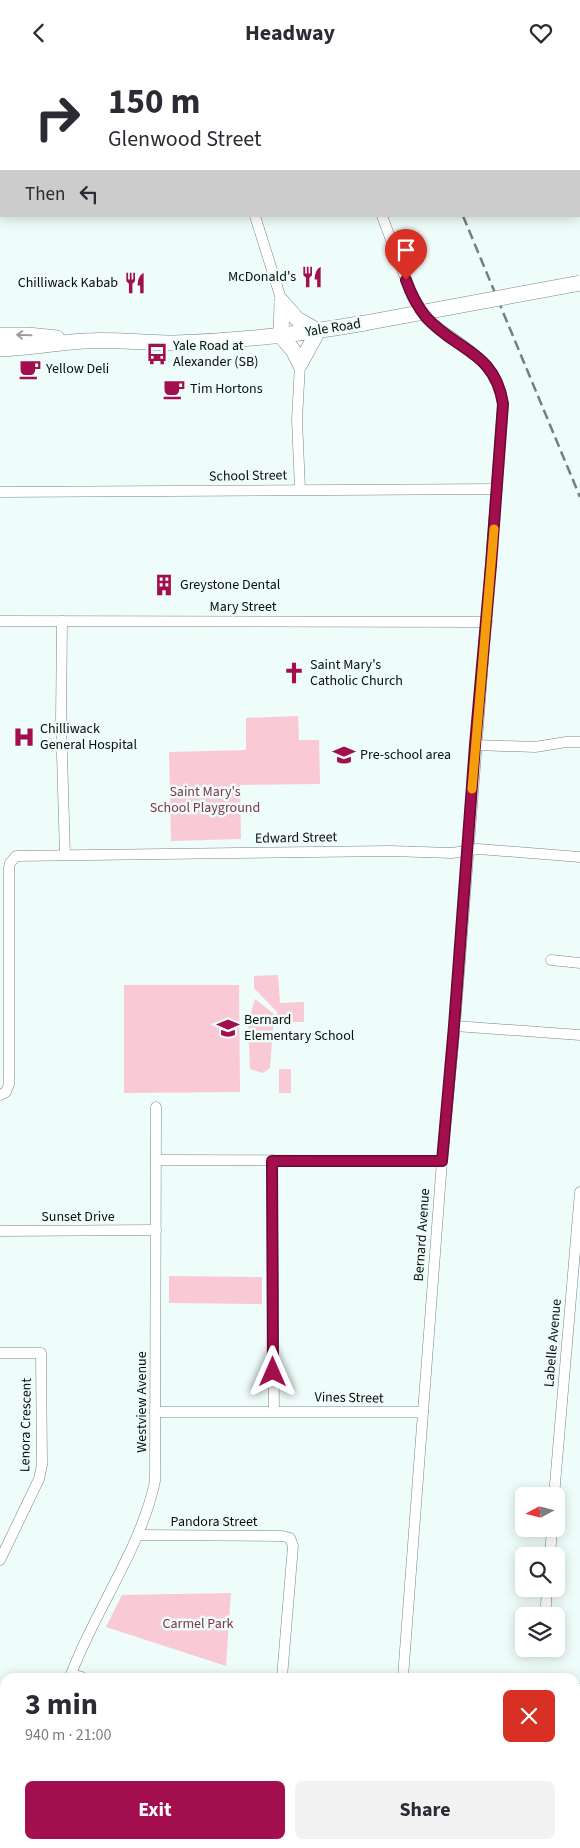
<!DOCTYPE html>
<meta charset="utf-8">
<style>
:root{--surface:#fff;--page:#f2f2f3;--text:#2b2b33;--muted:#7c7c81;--accent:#a30e4f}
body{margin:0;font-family:"Source Sans 3",sans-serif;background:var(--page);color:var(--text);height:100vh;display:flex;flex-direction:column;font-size:19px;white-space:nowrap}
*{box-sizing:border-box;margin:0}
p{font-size:16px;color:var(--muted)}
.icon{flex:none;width:28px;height:28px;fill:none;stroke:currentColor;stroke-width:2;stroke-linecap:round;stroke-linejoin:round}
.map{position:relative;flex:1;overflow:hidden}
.panel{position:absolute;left:0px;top:1608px;width:580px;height:176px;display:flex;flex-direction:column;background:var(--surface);border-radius:15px 15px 0 0;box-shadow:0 2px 12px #0003}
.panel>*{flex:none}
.guide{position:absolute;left:0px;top:0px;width:580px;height:152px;box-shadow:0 2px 12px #0003;background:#fff;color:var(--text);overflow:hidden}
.needle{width:32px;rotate:263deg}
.tools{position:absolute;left:515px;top:1422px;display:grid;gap:10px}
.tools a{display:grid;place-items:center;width:50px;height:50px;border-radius:8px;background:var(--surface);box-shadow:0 2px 12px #0003;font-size:25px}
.pin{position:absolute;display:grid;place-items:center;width:42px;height:42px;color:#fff;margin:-51px -21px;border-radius:50% 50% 50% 0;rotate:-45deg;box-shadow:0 0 5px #0007}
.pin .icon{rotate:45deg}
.me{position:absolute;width:55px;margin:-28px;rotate:0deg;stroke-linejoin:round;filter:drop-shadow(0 0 4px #0008)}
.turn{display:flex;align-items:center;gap:18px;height:105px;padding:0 25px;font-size:22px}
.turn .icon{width:65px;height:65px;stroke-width:2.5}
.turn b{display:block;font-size:35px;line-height:42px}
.then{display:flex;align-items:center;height:48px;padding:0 25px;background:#0003;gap:10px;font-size:19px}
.round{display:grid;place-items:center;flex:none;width:52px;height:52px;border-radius:8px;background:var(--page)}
.overview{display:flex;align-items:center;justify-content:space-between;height:85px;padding:0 25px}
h1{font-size:30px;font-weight:700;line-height:38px}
.button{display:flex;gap:10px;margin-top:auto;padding:10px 25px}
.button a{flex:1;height:58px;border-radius:8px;background:var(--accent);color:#fff;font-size:20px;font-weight:700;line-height:58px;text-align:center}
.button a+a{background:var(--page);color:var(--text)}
header{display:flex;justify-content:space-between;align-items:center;height:65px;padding:0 25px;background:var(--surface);font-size:22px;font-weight:700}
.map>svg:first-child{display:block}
.green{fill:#f9cad5}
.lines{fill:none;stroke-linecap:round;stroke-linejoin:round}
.stream{stroke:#a6f1e7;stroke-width:2.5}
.street-casing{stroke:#7a8684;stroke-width:11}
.secondary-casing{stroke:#7a8684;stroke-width:16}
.street{stroke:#fff;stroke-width:10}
.secondary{stroke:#fff;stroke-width:15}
.rail{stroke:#767f7d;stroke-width:2.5;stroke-dasharray:10 5;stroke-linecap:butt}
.secondary-bridge-casing{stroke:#7a8684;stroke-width:16;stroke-linecap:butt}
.secondary-bridge{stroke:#fff;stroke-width:15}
.oneway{stroke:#9d9f9e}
.route-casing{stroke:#6a0933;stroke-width:12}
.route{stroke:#a30e4f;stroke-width:9}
.slow{stroke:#f59e0b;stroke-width:9}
.labels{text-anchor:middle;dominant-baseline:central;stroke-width:5;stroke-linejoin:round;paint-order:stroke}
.poi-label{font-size:14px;fill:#0a0e0d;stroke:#eefcfa;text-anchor:start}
.street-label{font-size:14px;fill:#0a0e0d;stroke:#eefcfa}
.park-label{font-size:14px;fill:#81354c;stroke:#eefcfa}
</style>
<header><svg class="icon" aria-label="back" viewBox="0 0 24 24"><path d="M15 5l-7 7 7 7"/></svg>Headway<svg class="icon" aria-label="heart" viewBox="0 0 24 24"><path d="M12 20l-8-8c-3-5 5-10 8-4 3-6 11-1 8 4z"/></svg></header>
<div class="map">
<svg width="580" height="1783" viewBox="0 0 580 1783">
<rect width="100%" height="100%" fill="#eefcfa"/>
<g class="green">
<path d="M298 651 299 675H319L320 719 240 720 241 774 171 776 169 687 246 685V653Z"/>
<path d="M278 910 280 938 304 937V957H278L277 947 254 923V911Z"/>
<path d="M124 920H239L240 1027 124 1028Z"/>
<path d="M255 934 274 949 270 1003 263 1008 250 1004 248 957Z"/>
<rect x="279" y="1004" width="12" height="24"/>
<path d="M169 1211 262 1212V1239L169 1238Z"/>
<path d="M231 1528 226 1601 106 1562 122 1530Z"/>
</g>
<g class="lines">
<path class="stream" d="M579 1783H580"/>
<g class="street-casing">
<g id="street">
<path d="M210 0V1"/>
<path d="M323 0 324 1"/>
<path d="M255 151 282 237"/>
<path d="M382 151 413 233 427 254C459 280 497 294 503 339L455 961 442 1096 403 1612"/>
<path d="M300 424 297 355 300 299"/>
<path d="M0 427 497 424"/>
<path d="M0 556 487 557"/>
<path d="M62 556 61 656 65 790"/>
<path d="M475 680 535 682 566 677H580"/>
<path d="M551 895 580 898"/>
<path d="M455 961 580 970"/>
<path d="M0 1030 6 1027 9 1019V803L10 798 16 791 390 786 452 788 478 784 580 792"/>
<path d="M156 1095 442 1096"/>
<path d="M272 1095 274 1346"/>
<path d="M0 1166 156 1165"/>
<path d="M0 1288H41L42 1400 39 1414 0 1495"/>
<path d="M155 1347H423"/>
<path d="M554 1431 580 1127"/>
<path d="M138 1470 282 1471 290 1473 293 1481 282 1612"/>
<path d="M550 1491 552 1464"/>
<path d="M546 1540 547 1524"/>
<path d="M71 1609 82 1612"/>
<path d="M70 1612C94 1546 141 1484 155 1416L156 1042"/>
<path d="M575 1625 580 1624"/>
<path d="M0 1779 10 1783"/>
<path d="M391 1783V1779"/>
</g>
</g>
<g class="secondary-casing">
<g id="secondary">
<path d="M282 237 281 271 293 285 300 299"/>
<path d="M282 237 297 254 318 266"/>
<path d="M0 270H28L57 273"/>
<path d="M0 284C28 283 56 278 84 276 114 274 145 278 175 278 239 276 302 269 365 258"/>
<path d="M300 299 318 266"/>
<path d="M0 1706 5 1707"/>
<path d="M575 1756 580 1755"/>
<path d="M229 1779 243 1783"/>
<path d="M449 1783 468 1779"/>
</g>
</g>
<use href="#street" class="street"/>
<use href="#secondary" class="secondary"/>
<g class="rail">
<path d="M401 0V1"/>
<path d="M488 0 495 1"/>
<path d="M579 2 580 1"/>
<path d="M463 151 580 432"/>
</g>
<g class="secondary-bridge-casing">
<path id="secondary-bridge" d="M365 258 580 218"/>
</g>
<use href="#secondary-bridge" class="secondary-bridge"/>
</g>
<defs><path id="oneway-shaft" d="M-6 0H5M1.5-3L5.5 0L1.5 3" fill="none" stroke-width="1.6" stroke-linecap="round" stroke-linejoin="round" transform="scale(1.25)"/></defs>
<use class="oneway" href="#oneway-shaft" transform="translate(24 270) rotate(-178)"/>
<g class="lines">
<g class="route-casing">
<path id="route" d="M273 1307 272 1096H442L454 961 475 680 491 500 503 339C495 286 456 286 426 252 417 241 411 229 406 215"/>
</g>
<use href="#route" class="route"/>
<path class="slow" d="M472 724 494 464"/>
</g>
<defs>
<g id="restaurant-bare" transform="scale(1.725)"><path d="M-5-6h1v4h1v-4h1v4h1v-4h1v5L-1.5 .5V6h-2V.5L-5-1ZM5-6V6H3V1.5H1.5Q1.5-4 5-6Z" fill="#a30e4f" stroke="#eefcfa" stroke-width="2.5" paint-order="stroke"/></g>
<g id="bus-bare" transform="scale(1.725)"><path d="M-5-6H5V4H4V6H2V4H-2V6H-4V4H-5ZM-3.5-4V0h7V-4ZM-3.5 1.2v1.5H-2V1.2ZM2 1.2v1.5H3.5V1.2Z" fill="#a30e4f" stroke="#eefcfa" stroke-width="2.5" paint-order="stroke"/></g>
<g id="cafe-bare" transform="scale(1.725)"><path d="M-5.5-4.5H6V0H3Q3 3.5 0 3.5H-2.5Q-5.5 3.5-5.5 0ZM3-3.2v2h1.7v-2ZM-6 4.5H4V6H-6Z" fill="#a30e4f" stroke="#eefcfa" stroke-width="2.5" paint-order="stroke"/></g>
<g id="building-bare" transform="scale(1.725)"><path d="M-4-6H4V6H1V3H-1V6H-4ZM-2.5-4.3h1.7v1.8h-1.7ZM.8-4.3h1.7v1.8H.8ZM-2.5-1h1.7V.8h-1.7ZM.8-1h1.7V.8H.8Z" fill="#a30e4f" stroke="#eefcfa" stroke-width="2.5" paint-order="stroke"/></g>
<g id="church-bare" transform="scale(1.725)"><path d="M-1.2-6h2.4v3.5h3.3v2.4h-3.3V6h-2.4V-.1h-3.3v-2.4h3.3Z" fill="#a30e4f" stroke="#eefcfa" stroke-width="2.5" paint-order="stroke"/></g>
<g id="hospital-bare" transform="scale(1.725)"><path d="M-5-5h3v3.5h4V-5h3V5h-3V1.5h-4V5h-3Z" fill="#a30e4f" stroke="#eefcfa" stroke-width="2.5" paint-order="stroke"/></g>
<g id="school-bare" transform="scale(1.725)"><path d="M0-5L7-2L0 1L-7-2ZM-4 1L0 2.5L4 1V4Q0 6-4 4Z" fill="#a30e4f" stroke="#eefcfa" stroke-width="2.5" paint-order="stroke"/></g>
</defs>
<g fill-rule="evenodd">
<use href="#restaurant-bare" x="312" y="212"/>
<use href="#restaurant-bare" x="135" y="218"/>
<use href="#bus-bare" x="157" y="289"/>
<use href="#cafe-bare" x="30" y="304"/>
<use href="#cafe-bare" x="174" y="324"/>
<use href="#building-bare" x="164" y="520"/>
<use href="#church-bare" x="294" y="608"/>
<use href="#hospital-bare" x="24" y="672"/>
<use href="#school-bare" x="344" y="690"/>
<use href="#school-bare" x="228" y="963"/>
</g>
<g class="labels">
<g class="poi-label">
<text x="296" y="212" text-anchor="end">McDonald's</text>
<text x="118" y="218" text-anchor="end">Chilliwack Kabab</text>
<text x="173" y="281">Yale Road at<tspan x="173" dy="16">Alexander (SB)</tspan></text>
<text x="46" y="304">Yellow Deli</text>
<text x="190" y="324">Tim Hortons</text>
<text x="180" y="520">Greystone Dental</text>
<text x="310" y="600">Saint Mary's<tspan x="310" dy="16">Catholic Church</tspan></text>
<text x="40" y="664">Chilliwack<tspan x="40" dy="16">General Hospital</tspan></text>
<text x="360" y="690">Pre-school area</text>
<text x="244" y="955">Bernard<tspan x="244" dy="16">Elementary School</tspan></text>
</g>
<g class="street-label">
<text transform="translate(333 263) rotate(-9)">Yale Road</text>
<text transform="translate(248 411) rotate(-1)">School Street</text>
<text x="243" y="542">Mary Street</text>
<text transform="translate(296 773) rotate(-1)">Edward Street</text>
<text x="78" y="1152">Sunset Drive</text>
<text transform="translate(422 1170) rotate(-86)">Bernard Avenue</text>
<text transform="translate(553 1278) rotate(-85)">Labelle Avenue</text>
<text transform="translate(349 1333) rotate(1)">Vines Street</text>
<text transform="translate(142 1337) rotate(-90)">Westview Avenue</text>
<text transform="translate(26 1360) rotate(-89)">Lenora Crescent</text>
<text x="214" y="1457">Pandora Street</text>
</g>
<g class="park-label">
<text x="205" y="727">Saint Mary's<tspan x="205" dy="16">School Playground</tspan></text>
<text x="198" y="1559">Carmel Park</text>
</g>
</g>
</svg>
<div class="tools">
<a><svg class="needle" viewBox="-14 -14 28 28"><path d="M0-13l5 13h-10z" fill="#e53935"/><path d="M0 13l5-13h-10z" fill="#7c7c81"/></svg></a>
<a><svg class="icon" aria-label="search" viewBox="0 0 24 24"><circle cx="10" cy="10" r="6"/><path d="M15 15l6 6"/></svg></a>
<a><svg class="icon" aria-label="layers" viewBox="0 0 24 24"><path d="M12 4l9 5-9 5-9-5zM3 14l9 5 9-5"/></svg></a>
</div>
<div class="pin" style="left:406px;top:215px;background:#d93025"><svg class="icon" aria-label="arrive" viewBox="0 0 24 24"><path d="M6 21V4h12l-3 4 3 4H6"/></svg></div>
<svg class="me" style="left:273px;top:1307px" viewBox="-20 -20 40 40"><path d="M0-17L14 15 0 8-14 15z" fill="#a30e4f" stroke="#fff" stroke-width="4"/></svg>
<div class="guide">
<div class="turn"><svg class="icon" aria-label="right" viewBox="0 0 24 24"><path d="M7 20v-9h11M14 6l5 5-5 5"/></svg><div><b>150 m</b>Glenwood Street</div></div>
<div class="then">Then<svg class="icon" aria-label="left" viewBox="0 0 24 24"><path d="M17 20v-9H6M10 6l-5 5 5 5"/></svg></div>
</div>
<section class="panel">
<div class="overview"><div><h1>3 min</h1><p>940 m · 21:00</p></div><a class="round" style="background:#d93025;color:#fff"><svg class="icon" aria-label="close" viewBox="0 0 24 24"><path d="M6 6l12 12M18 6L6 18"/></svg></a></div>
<div class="button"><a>Exit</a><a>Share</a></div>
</section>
</div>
